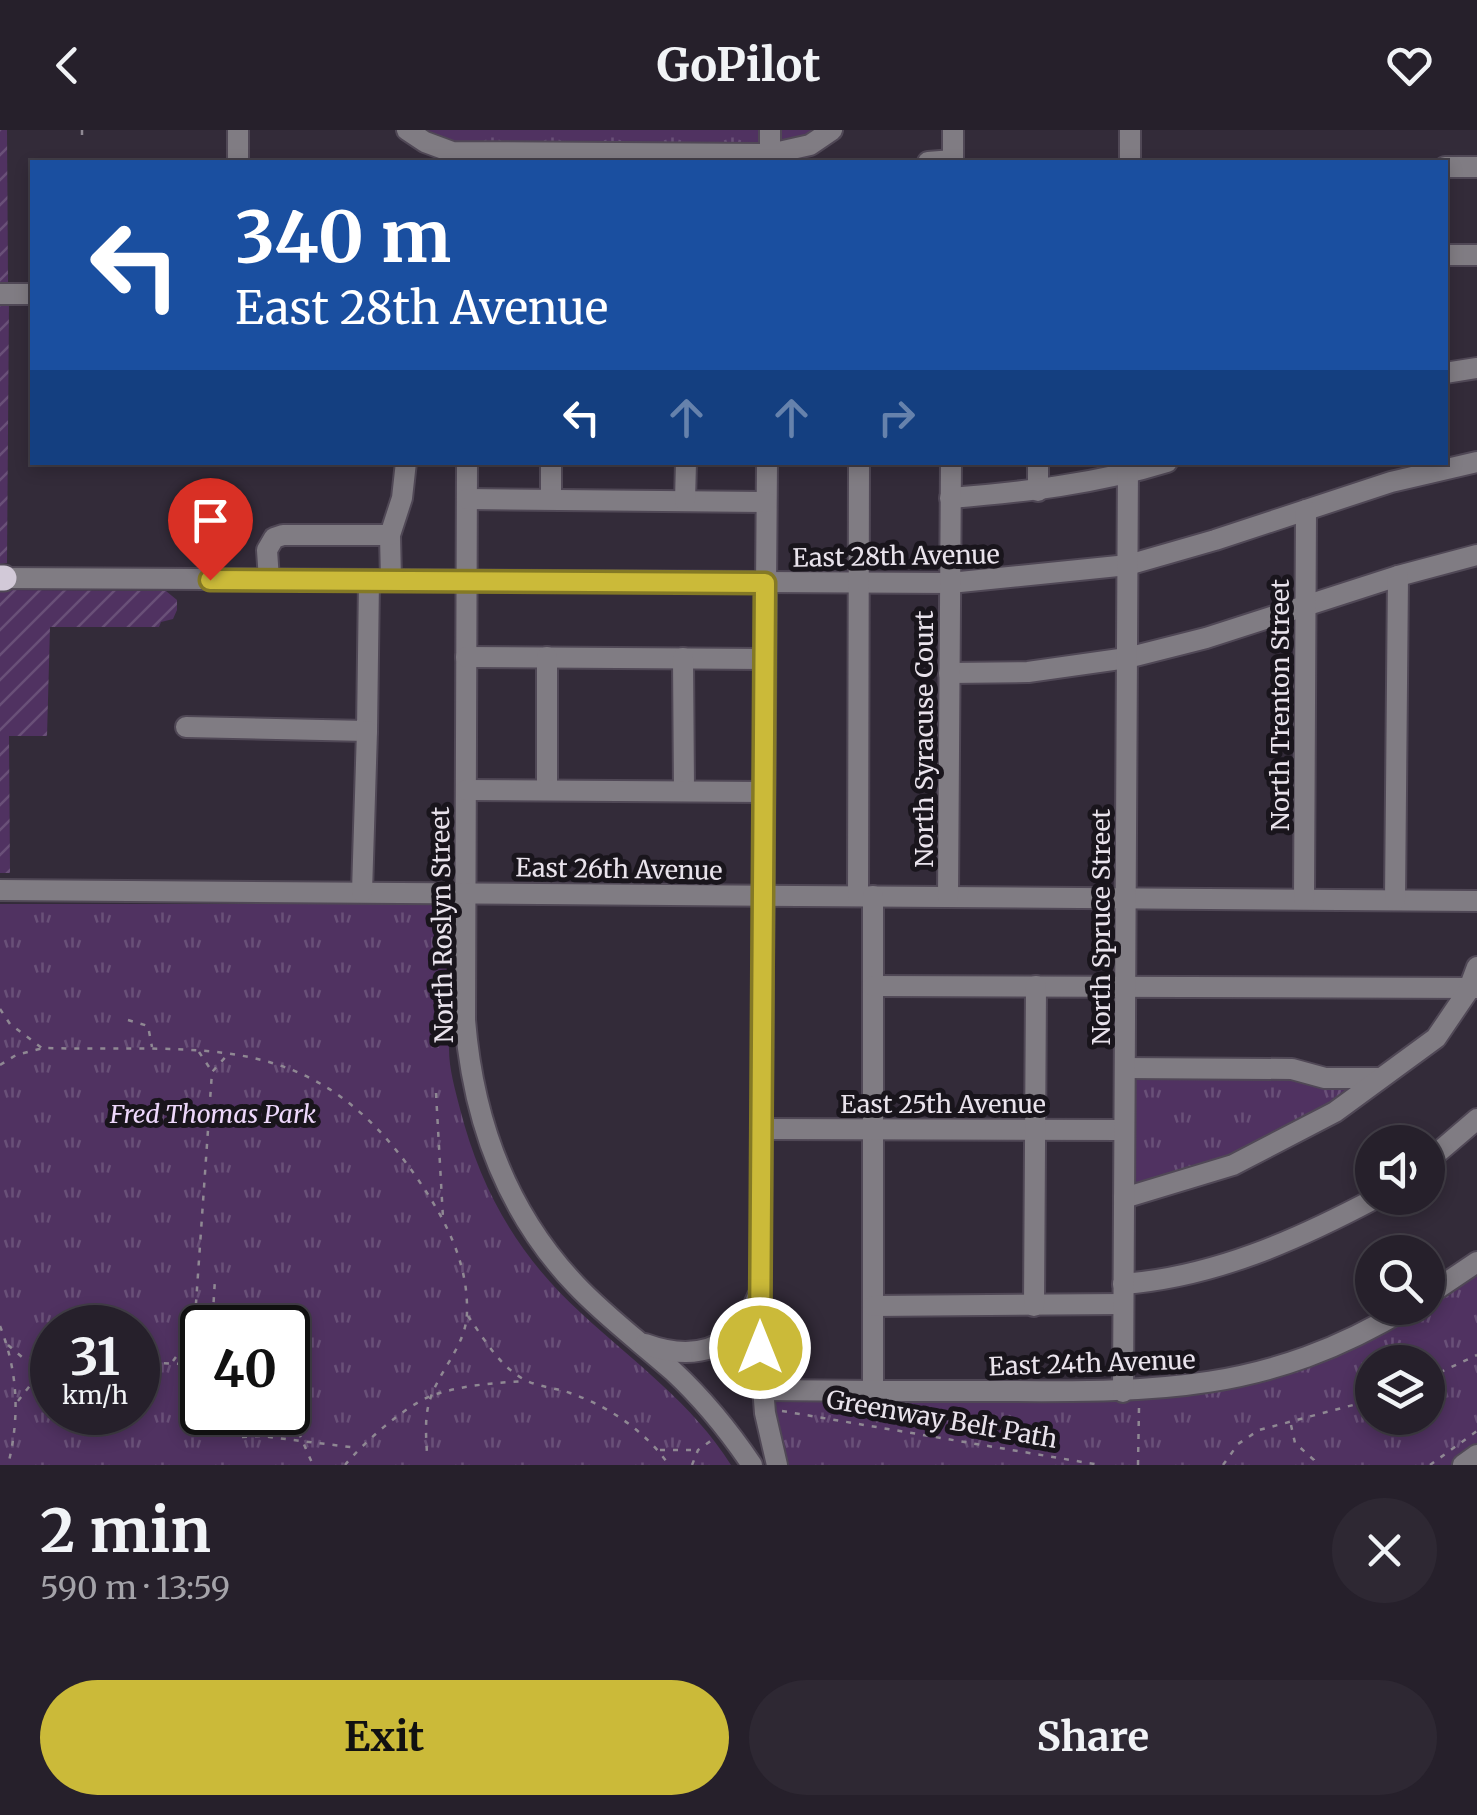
<!DOCTYPE html>
<meta charset="utf-8">
<style>
:root{--surface:#26202b;--page:#2e2833;--text:#f1f3f6;--muted:#a4a3a9;--line:#423e47;--accent:#cbba39}
body{margin:0;font-family:Merriweather,serif;background:var(--page);color:var(--text);height:100vh;display:flex;flex-direction:column;font-size:38px;white-space:nowrap}
*{box-sizing:border-box;margin:0}
p{font-size:32px;color:var(--muted)}
.icon{flex:none;width:55px;height:55px;fill:none;stroke:currentColor;stroke-width:2;stroke-linecap:round;stroke-linejoin:round}
.map{position:relative;height:1335px;overflow:hidden}
.side{display:flex;flex-direction:column;background:var(--surface);flex:1}
.side>*{flex:none}
.banner{position:absolute;left:30px;top:30px;width:1418px;height:305px;border-radius:0px;box-shadow:0 5px 15px #0003,0 0 0 2px var(--line);background:#1a4fa0;color:#fff;overflow:hidden}
.buttons{position:absolute;left:1355px;top:995px;display:grid;gap:20px}
.buttons a{display:grid;place-items:center;width:90px;height:90px;border-radius:50%;background:var(--surface);box-shadow:0 5px 15px #0003,0 0 0 2px var(--line);font-size:50px}
.speed{position:absolute;left:30px;top:1175px;display:flex;gap:20px;font-size:50px;font-weight:700;text-align:center}
.speed>*{display:grid;place-content:center;width:130px;height:130px;border-radius:50%;background:var(--surface);box-shadow:0 5px 15px #0003,0 0 0 2px var(--line);line-height:1}
.speed small{font-size:25px;font-weight:400}
.speed .limit{border:5px solid #111;border-radius:15px;background:#fff;color:#111}
.pin{position:absolute;display:grid;place-items:center;width:85px;height:85px;color:#fff;margin:-102px -42px;border-radius:50% 50% 50% 0;rotate:-45deg;box-shadow:0 0 10px #0007}
.pin .icon{rotate:45deg}
.me{position:absolute;width:110px;margin:-55px;rotate:0deg;stroke-linejoin:round;filter:drop-shadow(0 0 8px #0008)}
.turn{display:flex;align-items:center;gap:35px;height:210px;padding:0 40px;font-size:45px}
.turn .icon{width:130px;height:130px;stroke-width:2.5}
.turn b{display:block;font-size:70px;line-height:85px}
.lanes{display:flex;align-items:center;height:95px;padding:0 40px;background:#0003;justify-content:center;gap:50px;direction:ltr}
.lanes .off{opacity:.35}
.round{display:grid;place-items:center;flex:none;width:105px;height:105px;border-radius:52px;background:var(--page)}
.overview{display:flex;align-items:center;justify-content:space-between;height:170px;padding:0 40px}
h1{font-size:60px;font-weight:700;line-height:75px}
.primary-button{display:flex;gap:20px;margin-top:auto;padding:20px 40px}
.primary-button a{flex:1;height:115px;border-radius:60px;background:var(--accent);color:#111;font-size:40px;font-weight:700;line-height:115px;text-align:center}
.primary-button a+a{background:var(--page);color:var(--text)}
header{display:flex;justify-content:space-between;align-items:center;height:130px;padding:0 40px;background:var(--surface);font-size:45px;font-weight:700}
.map>svg:first-child{display:block}
.park{fill:url(#park-tufts);fill-rule:evenodd}
.garden{fill:url(#garden-furrows)}
.lines{fill:none;stroke-linecap:round;stroke-linejoin:round}
.minor-casing{stroke:#504856;stroke-width:24}
.major-casing{stroke:#504856;stroke-width:29}
.path{stroke:#8f8893;stroke-width:2.5;stroke-dasharray:5 8;stroke-linecap:butt}
.minor{stroke:#807c83;stroke-width:20}
.major{stroke:#d2c9d8;stroke-width:25}
.route-casing{stroke:#847925;stroke-width:25}
.route{stroke:#cbba39;stroke-width:18}
.labels{text-anchor:middle;dominant-baseline:central;stroke-width:10;stroke-linejoin:round;paint-order:stroke}
.street-label{font-size:25px;fill:#e9e3ec;stroke:#19151c}
.park-label{font-size:25px;font-style:italic;fill:#eed8fc;stroke:#19151c}
</style>
<header><svg class="icon" aria-label="back" viewBox="0 0 24 24"><path d="M15 5l-7 7 7 7"/></svg>GoPilot<svg class="icon" aria-label="heart" viewBox="0 0 24 24"><path d="M12 20l-8-8c-3-5 5-10 8-4 3-6 11-1 8 4z"/></svg></header>
<div class="map">
<svg width="1477" height="1335" viewBox="0 0 1477 1335">
<defs>
<pattern id="park-tufts" width="24" height="20" patternUnits="userSpaceOnUse" patternTransform="scale(2.5)"><rect width="24" height="20" fill="#503261"/><path d="M3 7l-1-3M5 7V3M7 7l1-3M15 17l-1-3M17 17v-4M19 17l1-3" fill="none" stroke="#695078"/></pattern>
<pattern id="garden-furrows" width="10" height="10" patternUnits="userSpaceOnUse" patternTransform="scale(2.5)"><rect width="10" height="10" fill="#503261"/><path d="M-1 1l2-2M0 10L10 0M9 11l2-2" fill="none" stroke="#695078"/></pattern>
</defs>
<rect width="100%" height="100%" fill="#332b39"/>
<g class="park">
<path d="M407 0H832L810 15 452 22Z"/>
<path d="M0 774H450C450 822 447 871 449 919 449 939 455 959 460 979 481 1061 519 1127 582 1184 634 1232 693 1274 731 1335H0ZM52 1198H138V1282H52ZM202 1198H288V1282H202Z"/>
<path d="M1125 938 1379 948 1299 1003 1124 1068Z"/>
<path d="M1477 1130V1325L1463 1335H777L762 1261 1123 1262 1255 1245 1405 1178H1428V1164ZM1372 1232H1428V1288H1372Z"/>
</g>
<g class="garden">
<path d="M0 0H7L8 152H0Z"/>
<path d="M0 170H9L7 433 0 434Z"/>
<path d="M0 460 166 461 177 470V480L173 489 161 492 159 497H50L47 606H9L10 743H0Z"/>
</g>
<g class="lines">
<g class="minor-casing">
<g id="minor">
<path d="M407 0 425 12 452 22 770 24 810 15 832 0"/>
<path d="M770 0V32"/>
<path d="M238 32V0"/>
<path d="M928 32 953 30"/>
<path d="M953 32V0"/>
<path d="M1130 32V0"/>
<path d="M1445 37H1477"/>
<path d="M1445 125H1477"/>
<path d="M0 164H32"/>
<path d="M1445 243 1477 238"/>
<path d="M467 332 465 890C473 989 506 1081 575 1154 605 1186 640 1212 673 1241 703 1269 729 1301 752 1335"/>
<path d="M551 332V369"/>
<path d="M767 332 760 1218 765 1283 777 1335"/>
<path d="M1038 361V332"/>
<path d="M950 368C1024 362 1096 354 1167 332"/>
<path d="M467 369 766 372"/>
<path d="M685 371 686 332"/>
<path d="M390 405 391 450"/>
<path d="M0 448 950 453 1128 435 1215 410 1391 352 1477 332"/>
<path d="M269 450 267 420 274 408 283 405H390L402 368 406 332"/>
<path d="M466 527 765 529"/>
<path d="M683 528 684 660"/>
<path d="M949 543 1028 542 1127 528 1206 508 1398 446 1477 425"/>
<path d="M186 597 367 601 369 450"/>
<path d="M547 659V527"/>
<path d="M466 660 763 662"/>
<path d="M0 760 1477 771"/>
<path d="M362 762 367 601"/>
<path d="M858 766 859 332"/>
<path d="M873 766V1261"/>
<path d="M948 767 951 332"/>
<path d="M1304 769 1306 380"/>
<path d="M1395 770 1398 446"/>
<path d="M873 856 1477 858"/>
<path d="M1125 938 1292 939 1325 948H1379"/>
<path d="M761 999 1124 1000"/>
<path d="M1428 1031 1477 989"/>
<path d="M1124 1068 1233 1035 1335 982 1436 908 1468 861 1477 837"/>
<path d="M1123 1154C1214 1147 1297 1110 1376 1068"/>
<path d="M1428 1165 1477 1132"/>
<path d="M873 1176 1123 1174"/>
<path d="M1034 1176 1036 856"/>
<path d="M645 1214C697 1233 737 1219 758 1166"/>
<path d="M762 1260C841 1261 919 1261 998 1261 1156 1262 1267 1263 1407 1178"/>
<path d="M1123 1262 1128 332"/>
<path d="M1463 1335 1477 1325"/>
</g>
</g>
<g class="major-casing">
<path id="major" d="M0 448H4"/>
</g>
<g class="path">
<path d="M82 5V0"/>
<path d="M0 879 10 894 42 918"/>
<path d="M128 890 148 896 152 917"/>
<path d="M199 922 211 940"/>
<path d="M0 935 16 925 43 918C204 922 312 896 417 1048 444 1087 468 1131 467 1181 467 1213 443 1236 432 1264 424 1283 426 1304 427 1324"/>
<path d="M436 963 443 1088"/>
<path d="M468 1186C484 1209 500 1237 525 1250 539 1257 556 1258 570 1263 610 1277 645 1301 669 1335"/>
<path d="M0 1196C18 1242 20 1287 8 1335"/>
<path d="M212 1198 215 1149"/>
<path d="M8 1215 22 1227 50 1233"/>
<path d="M202 1225 194 1202 212 942 229 923"/>
<path d="M173 1231 194 1202"/>
<path d="M138 1232 202 1235"/>
<path d="M1428 1248 1477 1225"/>
<path d="M18 1271 39 1244 52 1235"/>
<path d="M782 1281 1100 1335"/>
<path d="M220 1282 223 1291"/>
<path d="M283 1282 298 1301 313 1335"/>
<path d="M1291 1295 1295 1313 1314 1330V1335"/>
<path d="M242 1307 261 1306 358 1318"/>
<path d="M660 1320H696"/>
<path d="M345 1335C363 1313 405 1276 431 1266 461 1255 494 1253 525 1251"/>
<path d="M692 1335 698 1320 712 1310"/>
<path d="M1138 1335 1139 1277"/>
<path d="M1223 1335 1238 1314 1259 1300 1372 1270"/>
<path d="M1430 1335 1477 1301"/>
</g>
<use href="#minor" class="minor"/>
<use href="#major" class="major"/>
</g>
<g class="lines">
<g class="route-casing">
<path id="route" d="M210 450 765 453 760 1218"/>
</g>
<use href="#route" class="route"/>
</g>
<g class="labels">
<g class="street-label">
<text transform="translate(896 426) rotate(-1)">East 28th Avenue</text>
<text transform="translate(1280 575) rotate(-90)">North Trenton Street</text>
<text transform="translate(924 609) rotate(-90)">North Syracuse Court</text>
<text transform="translate(619 739) rotate(1)">East 26th Avenue</text>
<text transform="translate(442 795) rotate(-91)">North Roslyn Street</text>
<text transform="translate(1101 797) rotate(-90)">North Spruce Street</text>
<text x="943" y="974">East 25th Avenue</text>
<text transform="translate(1092 1233) rotate(-2)">East 24th Avenue</text>
<text transform="translate(942 1289) rotate(10)">Greenway Belt Path</text>
</g>
<g class="park-label">
<text x="213" y="984">Fred Thomas Park</text>
</g>
</g>
</svg>
<div class="buttons">
<a><svg class="icon" aria-label="sound" viewBox="0 0 24 24"><path d="M4 9h4l5-4v14l-5-4H4zM17 9q2 3 0 6"/></svg></a>
<a><svg class="icon" aria-label="search" viewBox="0 0 24 24"><circle cx="10" cy="10" r="6"/><path d="M15 15l6 6"/></svg></a>
<a><svg class="icon" aria-label="layers" viewBox="0 0 24 24"><path d="M12 4l9 5-9 5-9-5zM3 14l9 5 9-5"/></svg></a>
</div>
<div class="speed"><div>31<small>km/h</small></div><div class="limit">40</div></div>
<div class="pin" style="left:210px;top:450px;background:#d93025"><svg class="icon" aria-label="arrive" viewBox="0 0 24 24"><path d="M6 21V4h12l-3 4 3 4H6"/></svg></div>
<svg class="me" style="left:760px;top:1218px" viewBox="-20 -20 40 40"><circle r="17" fill="#cbba39" stroke="#fff" stroke-width="3"/><path d="M0-11L8 9 0 5-8 9z" fill="#fff"/></svg>
<div class="banner">
<div class="turn"><svg class="icon" aria-label="left" viewBox="0 0 24 24"><path d="M17 20v-9H6M10 6l-5 5 5 5"/></svg><div><b>340 m</b>East 28th Avenue</div></div>
<div class="lanes"><svg class="icon" aria-label="left" viewBox="0 0 24 24"><path d="M17 20v-9H6M10 6l-5 5 5 5"/></svg><svg class="icon off" aria-label="ahead" viewBox="0 0 24 24"><path d="M12 20V5M6 11l6-6 6 6"/></svg><svg class="icon off" aria-label="ahead" viewBox="0 0 24 24"><path d="M12 20V5M6 11l6-6 6 6"/></svg><svg class="icon off" aria-label="right" viewBox="0 0 24 24"><path d="M7 20v-9h11M14 6l5 5-5 5"/></svg></div>
</div>
</div>
<section class="side">
<div class="overview"><div><h1>2 min</h1><p>590 m · 13:59</p></div><a class="round"><svg class="icon" aria-label="close" viewBox="0 0 24 24"><path d="M6 6l12 12M18 6L6 18"/></svg></a></div>
<div class="primary-button"><a>Exit</a><a>Share</a></div>
</section>
